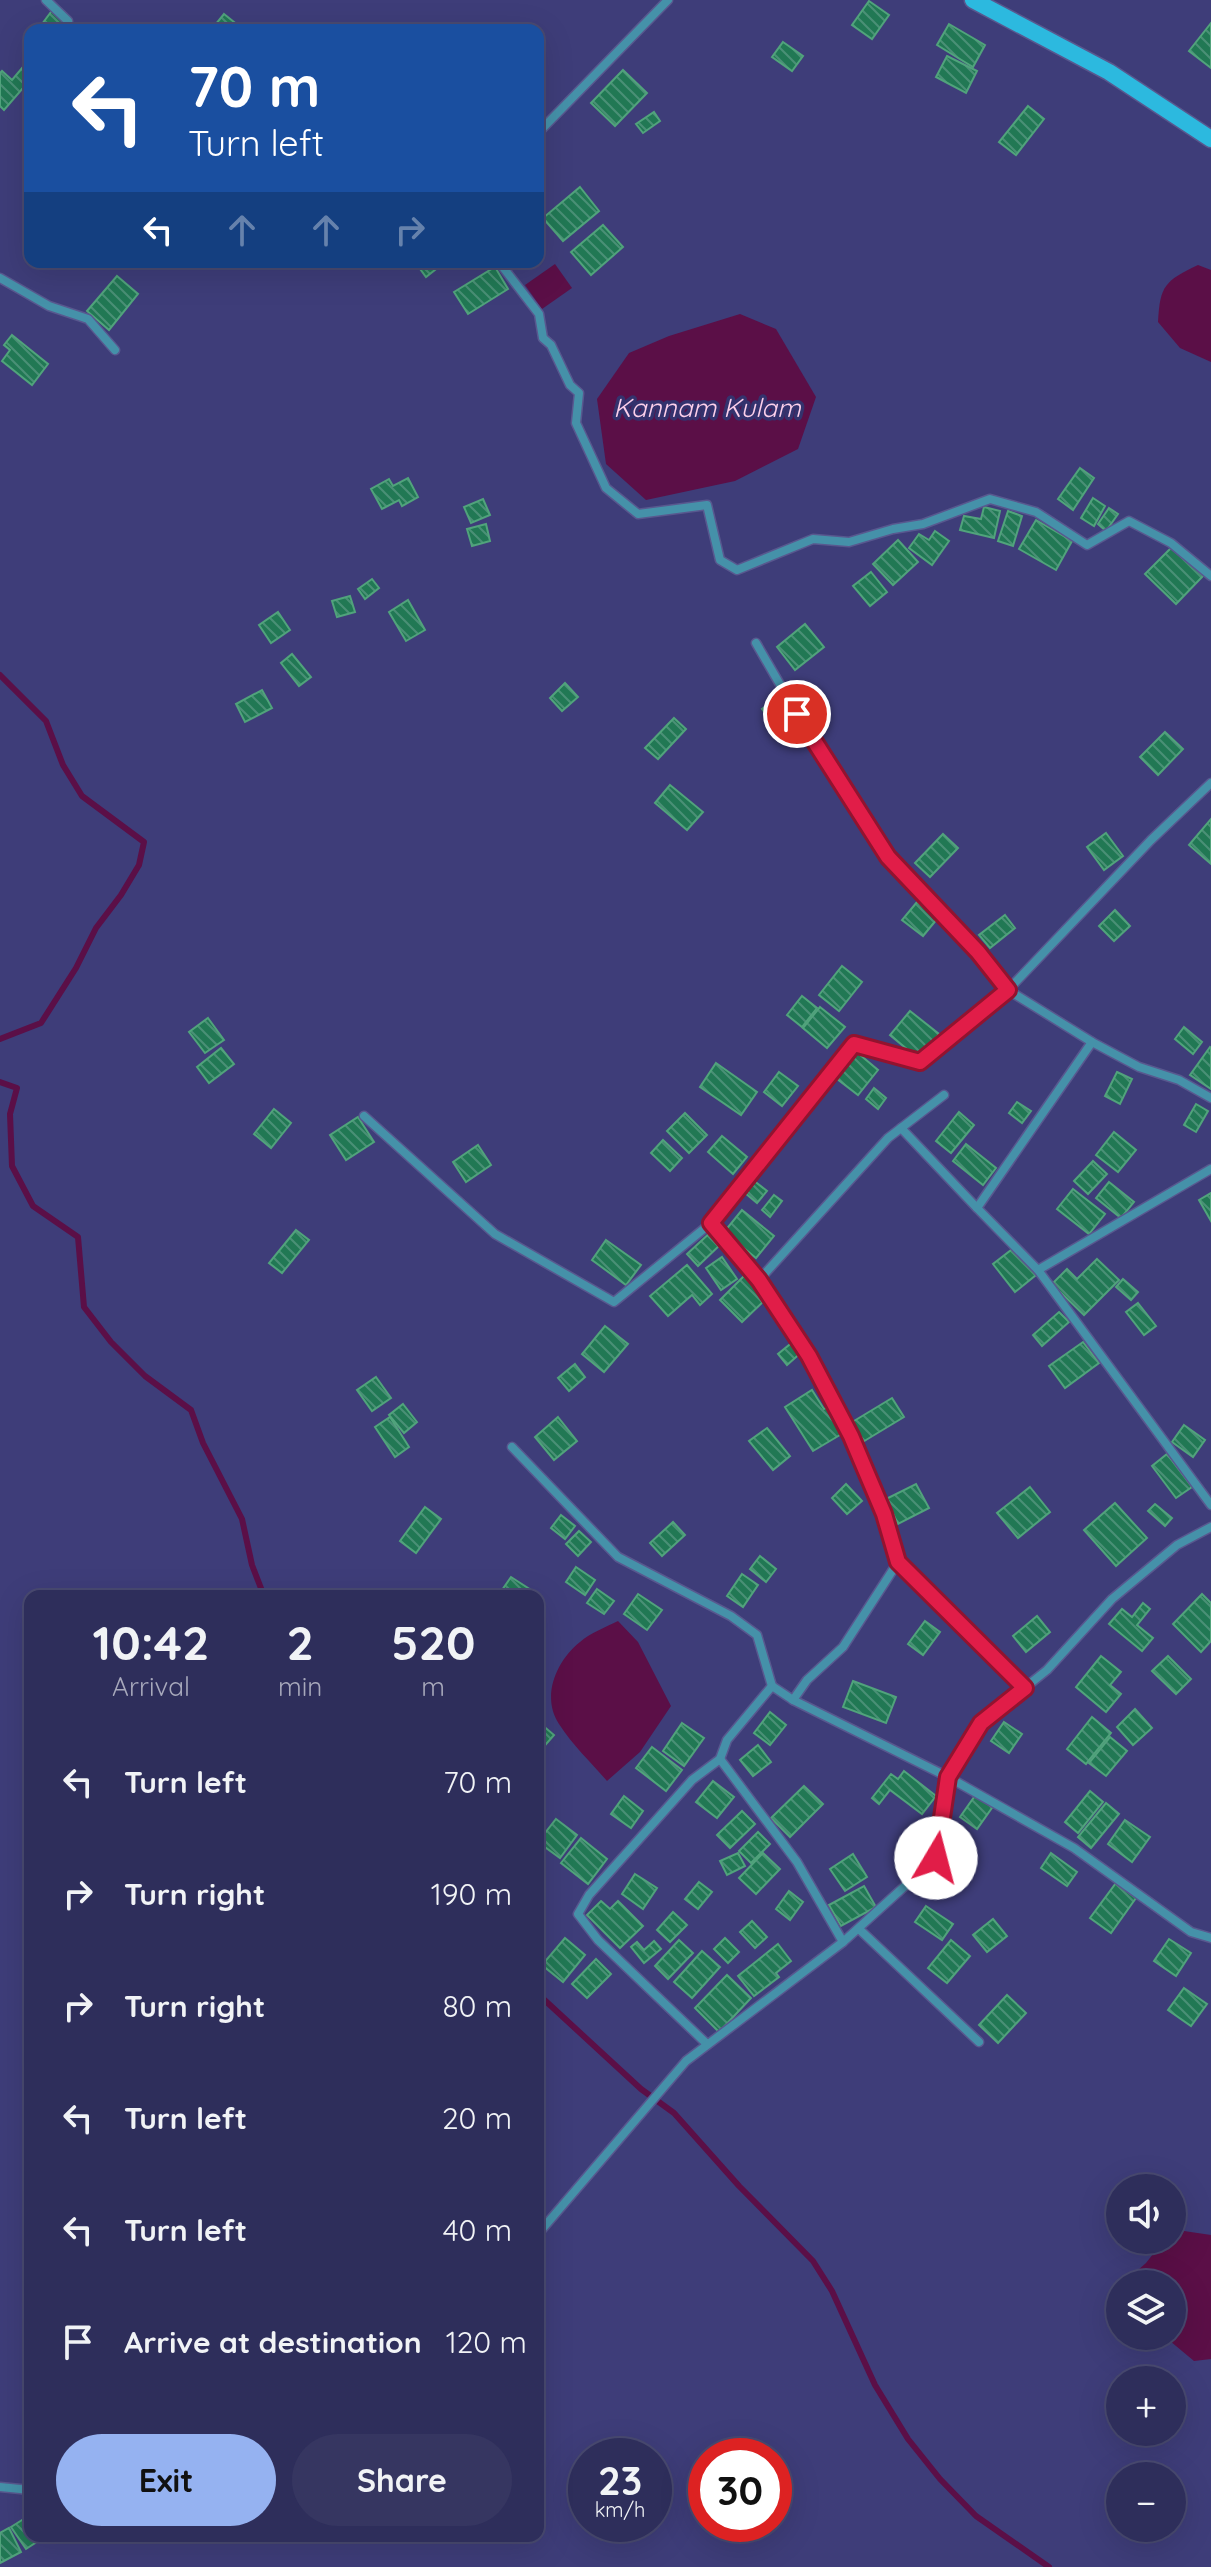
<!DOCTYPE html>
<meta charset="utf-8">
<style>
:root{--surface:#2e2e5b;--page:#363661;--text:#f1f3f6;--muted:#a7a8bb;--line:#494a71;--accent:#95b2f1}
body{margin:0;font-family:Quicksand,sans-serif;background:var(--page);color:var(--text);height:100vh;display:flex;flex-direction:column;font-size:30px;white-space:nowrap}
*{box-sizing:border-box;margin:0}
p{font-size:26px;color:var(--muted)}
.icon{flex:none;width:44px;height:44px;fill:none;stroke:currentColor;stroke-width:2;stroke-linecap:round;stroke-linejoin:round}
.map{position:relative;flex:1;overflow:hidden}
.details{position:absolute;left:24px;top:1590px;width:520px;height:952px;display:flex;flex-direction:column;background:var(--surface);border-radius:16px;box-shadow:0 8px 32px #0002,0 0 0 2px var(--line)}
.details>*{flex:none}
.hud{position:absolute;left:24px;top:24px;width:520px;height:244px;border-radius:16px;box-shadow:0 8px 32px #0002,0 0 0 2px var(--line);background:#1a4fa0;color:#fff;overflow:hidden}
.tools{position:absolute;left:1106px;top:2174px;display:grid;gap:16px}
.tools a{display:grid;place-items:center;width:80px;height:80px;border-radius:50%;background:var(--surface);box-shadow:0 8px 32px #0002,0 0 0 2px var(--line);font-size:40px}
.speed{position:absolute;left:568px;top:2438px;display:flex;gap:16px;font-size:40px;font-weight:700;text-align:center}
.speed>*{display:grid;place-content:center;width:104px;height:104px;border-radius:50%;background:var(--surface);box-shadow:0 8px 32px #0002,0 0 0 2px var(--line);line-height:1}
.speed small{font-size:20px;font-weight:400}
.speed .limit{border:12px solid #d22;background:#fff;color:#111}
.pin{position:absolute;display:grid;place-items:center;width:68px;height:68px;color:#fff;margin:-34px;border:4px solid #fff;border-radius:50%;box-shadow:0 2px 8px #0007}
.me{position:absolute;width:88px;margin:-44px;rotate:8deg;stroke-linejoin:round;filter:drop-shadow(0 0 6px #0008)}
.turn{display:flex;align-items:center;gap:28px;height:168px;padding:0 32px;font-size:36px}
.turn .icon{width:104px;height:104px;stroke-width:2.5}
.turn b{display:block;font-size:56px;line-height:68px}
.lanes{display:flex;align-items:center;height:76px;padding:0 32px;background:#0003;justify-content:center;gap:40px;direction:ltr}
.lanes .off{opacity:.35}
.eta{display:flex;justify-content:space-evenly;align-items:center;height:136px;text-align:center}
.eta b{font-size:48px;font-weight:700;line-height:56px}
.button{display:flex;gap:16px;margin-top:auto;padding:16px 32px}
.button a{flex:1;height:92px;border-radius:48px;background:var(--accent);color:#111;font-size:32px;font-weight:700;line-height:92px;text-align:center}
.button a+a{background:var(--page);color:var(--text)}
ul{padding:0;list-style:none}
li{display:flex;align-items:center;gap:24px;height:112px;padding:0 32px}
li div{flex:1}
li b{display:block;font-size:30px}
li em{font-style:normal}
.map>svg:first-child{display:block}
.water{fill:#5b0f47}
.lines{fill:none;stroke-linecap:round;stroke-linejoin:round}
.stream{stroke:#5b0f47;stroke-width:6}
.building{fill:url(#building-back-hatch);stroke:#51a37c;stroke-width:2}
.minor-casing{stroke:#58588f;stroke-width:11}
.secondary-casing{stroke:#58588f;stroke-width:19}
.minor{stroke:#4591a9;stroke-width:8}
.secondary{stroke:#2cb9df;stroke-width:16}
.route-casing{stroke:#92132f;stroke-width:20}
.route{stroke:#e11d48;stroke-width:14}
.labels{text-anchor:middle;dominant-baseline:central;stroke-width:7;stroke-linejoin:round;paint-order:stroke}
.water-label{font-size:26px;font-style:italic;fill:#fdd0eb;stroke:#34326d}
</style>
<div class="map">
<svg width="1211" height="2567" viewBox="0 0 1211 2567">
<defs>
<pattern id="building-back-hatch" width="6" height="6" patternUnits="userSpaceOnUse" patternTransform="scale(2)"><rect width="6" height="6" fill="#217854"/><path d="M-1 5l2 2M0 0l6 6M5-1l2 2" fill="none" stroke="#4a9076"/></pattern>
</defs>
<rect width="100%" height="100%" fill="#3e3d79"/>
<g class="water">
<path d="M555 264 572 288 542 309 525 285Z"/>
<path d="M1198 265 1211 270V362L1180 348 1158 322C1160 285 1165 281 1198 265Z"/>
<path d="M740 314 776 329 816 397 798 449 735 481 646 500 606 464 597 399 629 353 669 336Z"/>
<path d="M618 1621 638 1642 671 1706 640 1752 607 1781C591 1762 573 1746 559 1724 541 1697 556 1661 580 1642 590 1633 606 1627 618 1621Z"/>
<path d="M1184 2231 1211 2235V2359L1194 2361 1164 2336H1172V2284L1123 2283 1146 2263 1160 2245Z"/>
</g>
<g class="lines">
<g class="stream">
<path d="M0 675 46 721 63 765 82 796 144 842 139 865 121 895 96 928 76 968 41 1023 0 1039"/>
<path d="M0 1082 17 1088 10 1114 12 1166 33 1206 78 1237 84 1307 111 1342 145 1376 191 1410 203 1443 242 1519 252 1565 264 1596"/>
<path d="M538 1994 641 2089 674 2113 739 2186 813 2261 832 2291 875 2385 908 2439 940 2479 976 2516 1049 2567"/>
</g>
</g>
<g class="building">
<path d="M869 1 889 15 872 39 852 25Z"/>
<path d="M54 8 82 30H50L42 24Z"/>
<path d="M224 14 244 30H211Z"/>
<path d="M1211 23V68L1189 51Z"/>
<path d="M949 24 985 45 973 67 937 45Z"/>
<path d="M783 42 803 56 792 71 772 57Z"/>
<path d="M947 56 977 71 966 93 936 77Z"/>
<path d="M28 61 30 80 4 110 0 106V73L2 71 12 80Z"/>
<path d="M623 70 647 93 615 126 591 103Z"/>
<path d="M1028 106 1044 119 1016 155 999 142Z"/>
<path d="M654 112 660 121 643 133 636 124Z"/>
<path d="M580 187 599 211 563 241 543 218Z"/>
<path d="M603 225 623 247 591 275 571 252Z"/>
<path d="M415 262H445L426 277Z"/>
<path d="M495 267 508 289 468 314 454 292Z"/>
<path d="M117 276 138 294 109 330 87 311Z"/>
<path d="M12 335 48 364 32 385 2 361 10 350 4 345Z"/>
<path d="M1080 468 1094 478 1073 510 1058 499Z"/>
<path d="M408 478 418 497 402 506 399 500 382 509 371 489 389 479 393 486Z"/>
<path d="M1093 498 1105 506 1094 526 1081 518Z"/>
<path d="M483 499 490 515 471 523 464 507Z"/>
<path d="M984 507 1000 511 994 538 960 530 964 516 981 519Z"/>
<path d="M1109 508 1118 514 1106 531 1098 524Z"/>
<path d="M1008 511 1022 516 1013 546 998 541Z"/>
<path d="M1036 520 1072 541 1056 570 1019 549Z"/>
<path d="M486 524 490 541 472 546 467 529Z"/>
<path d="M935 531 949 541 932 565 909 548 919 534 929 540Z"/>
<path d="M898 540 918 562 893 585 873 564Z"/>
<path d="M1173 546 1203 576 1176 604 1145 574Z"/>
<path d="M871 572 887 592 870 606 853 586Z"/>
<path d="M372 579 379 588 365 599 358 589Z"/>
<path d="M350 596 355 612 337 617 332 601Z"/>
<path d="M408 600 425 630 406 641 389 612Z"/>
<path d="M278 612 290 630 271 643 259 625Z"/>
<path d="M805 624 824 647 795 670 777 647Z"/>
<path d="M292 654 311 677 299 686 281 663Z"/>
<path d="M565 683 578 697 562 711 550 698Z"/>
<path d="M792 686 806 704 776 727 762 709Z"/>
<path d="M262 690 272 708 245 722 236 704Z"/>
<path d="M674 718 686 729 658 759 645 748Z"/>
<path d="M1165 732 1183 749 1158 775 1140 757Z"/>
<path d="M670 785 703 812 687 830 655 803Z"/>
<path d="M1211 819V864L1189 845Z"/>
<path d="M1106 833 1123 856 1104 870 1087 847Z"/>
<path d="M943 834 958 848 930 877 915 863Z"/>
<path d="M917 902 937 919 923 936 902 920Z"/>
<path d="M1115 910 1130 926 1114 941 1099 926Z"/>
<path d="M1005 915 1015 928 990 948 979 935Z"/>
<path d="M842 966 862 982 839 1011 819 995Z"/>
<path d="M802 996 817 1008 802 1027 787 1015Z"/>
<path d="M820 1007 845 1027 827 1048 803 1028Z"/>
<path d="M910 1011 939 1034 919 1059 890 1035Z"/>
<path d="M208 1018 224 1040 205 1053 189 1032Z"/>
<path d="M1184 1027 1202 1042 1193 1054 1175 1039Z"/>
<path d="M1210 1047 1211 1048V1089L1190 1075Z"/>
<path d="M221 1048 234 1064 209 1083 197 1067Z"/>
<path d="M853 1049 878 1070 858 1095 832 1075Z"/>
<path d="M716 1063 757 1092 741 1115 700 1087Z"/>
<path d="M779 1072 798 1086 782 1106 764 1092Z"/>
<path d="M1117 1072 1132 1079 1120 1104 1105 1096Z"/>
<path d="M874 1088 886 1098 878 1109 866 1099Z"/>
<path d="M1017 1102 1031 1111 1022 1123 1009 1113Z"/>
<path d="M1196 1104 1208 1111 1196 1132 1184 1125Z"/>
<path d="M274 1109 291 1123 271 1148 254 1134Z"/>
<path d="M959 1112 974 1125 951 1153 936 1141Z"/>
<path d="M685 1113 707 1135 689 1153 667 1131Z"/>
<path d="M358 1117 374 1142 346 1160 330 1135Z"/>
<path d="M1114 1132 1136 1150 1118 1172 1096 1155Z"/>
<path d="M722 1136 747 1157 733 1174 708 1152Z"/>
<path d="M663 1140 682 1158 670 1171 651 1153Z"/>
<path d="M966 1144 996 1168 983 1185 953 1161Z"/>
<path d="M478 1145 491 1165 466 1182 453 1162Z"/>
<path d="M1093 1161 1107 1174 1088 1194 1074 1181Z"/>
<path d="M753 1180 767 1191 757 1203 744 1192Z"/>
<path d="M1109 1182 1134 1202 1121 1218 1096 1198Z"/>
<path d="M1073 1189 1105 1214 1089 1234 1057 1209Z"/>
<path d="M1211 1193V1221L1199 1200Z"/>
<path d="M774 1195 782 1201 770 1217 762 1210Z"/>
<path d="M742 1210 774 1236 756 1258 724 1232Z"/>
<path d="M296 1230 309 1240 282 1273 269 1263Z"/>
<path d="M712 1231 723 1242 698 1266 687 1254Z"/>
<path d="M606 1240 641 1265 626 1285 592 1260Z"/>
<path d="M1015 1247 1036 1275 1015 1292 993 1264Z"/>
<path d="M722 1257 737 1279 721 1290 706 1268Z"/>
<path d="M1097 1259 1119 1280 1084 1315 1052 1284 1067 1269 1077 1279Z"/>
<path d="M687 1265 712 1294 700 1305 692 1295 668 1316 650 1296Z"/>
<path d="M744 1276 766 1299 742 1322 720 1300Z"/>
<path d="M1123 1279 1138 1292 1131 1300 1116 1287Z"/>
<path d="M1138 1303 1156 1326 1144 1335 1126 1312Z"/>
<path d="M1059 1312 1069 1322 1042 1346 1033 1335Z"/>
<path d="M605 1326 628 1344 604 1372 582 1354Z"/>
<path d="M794 1341 803 1351 787 1365 778 1354Z"/>
<path d="M1083 1342 1099 1363 1065 1388 1049 1366Z"/>
<path d="M575 1364 585 1377 569 1391 558 1378Z"/>
<path d="M376 1377 391 1398 372 1411 357 1390Z"/>
<path d="M812 1390 824 1409 829 1406 845 1432 813 1451 785 1407Z"/>
<path d="M892 1398 904 1417 861 1443 849 1424Z"/>
<path d="M403 1404 417 1422 404 1433 389 1415Z"/>
<path d="M390 1417 409 1447 395 1457 375 1427Z"/>
<path d="M558 1417 577 1441 554 1460 535 1437Z"/>
<path d="M1184 1425 1205 1440 1193 1457 1172 1442Z"/>
<path d="M767 1428 790 1456 773 1470 749 1441Z"/>
<path d="M1167 1454 1192 1487 1176 1498 1152 1466Z"/>
<path d="M846 1484 862 1501 847 1514 832 1498Z"/>
<path d="M916 1484 929 1508 898 1524 886 1499Z"/>
<path d="M1030 1487 1050 1512 1018 1538 997 1513Z"/>
<path d="M1115 1503 1147 1538 1116 1566 1084 1530Z"/>
<path d="M1155 1504 1172 1518 1165 1526 1148 1511Z"/>
<path d="M425 1507 441 1519 416 1553 400 1541Z"/>
<path d="M561 1515 575 1526 565 1539 551 1528Z"/>
<path d="M673 1522 685 1535 662 1556 650 1543Z"/>
<path d="M579 1531 591 1542 578 1556 566 1544Z"/>
<path d="M760 1556 776 1569 766 1582 750 1569Z"/>
<path d="M576 1567 595 1580 585 1595 566 1582Z"/>
<path d="M742 1574 758 1585 743 1607 727 1596Z"/>
<path d="M511 1577 531 1590 526 1596H511L502 1590Z"/>
<path d="M597 1589 614 1601 604 1614 587 1603Z"/>
<path d="M638 1594 662 1610 647 1630 624 1614Z"/>
<path d="M1202 1594 1211 1603V1641L1201 1652 1173 1624Z"/>
<path d="M1143 1603 1150 1609 1137 1625 1153 1638 1142 1651 1109 1624 1122 1609 1132 1617Z"/>
<path d="M1037 1616 1050 1632 1026 1652 1013 1636Z"/>
<path d="M925 1621 940 1632 923 1655 908 1644Z"/>
<path d="M1101 1656 1121 1672 1110 1685 1121 1694 1106 1712 1076 1687Z"/>
<path d="M1168 1656 1191 1679 1176 1694 1152 1671Z"/>
<path d="M853 1681 896 1697 886 1723 843 1707Z"/>
<path d="M1135 1709 1152 1728 1133 1745 1117 1727Z"/>
<path d="M770 1712 786 1725 770 1745 754 1733Z"/>
<path d="M1092 1717 1111 1733 1086 1764 1067 1749Z"/>
<path d="M1004 1722 1022 1734 1009 1753 991 1741Z"/>
<path d="M682 1723 704 1738 684 1766 663 1751Z"/>
<path d="M541 1724 554 1735 541 1750 538 1748V1728Z"/>
<path d="M1110 1737 1127 1751 1106 1776 1089 1763Z"/>
<path d="M758 1745 771 1762 753 1776 740 1760Z"/>
<path d="M652 1747 682 1770 666 1791 636 1768Z"/>
<path d="M904 1771 936 1796 922 1814 890 1790 879 1804 872 1798 891 1774 898 1779Z"/>
<path d="M713 1781 734 1797 717 1818 696 1802Z"/>
<path d="M804 1786 823 1804 790 1837 771 1818Z"/>
<path d="M1090 1791 1103 1802 1078 1833 1065 1822Z"/>
<path d="M977 1793 994 1805 977 1829 960 1817Z"/>
<path d="M624 1796 643 1811 631 1828 611 1814Z"/>
<path d="M1106 1803 1119 1814 1091 1848 1078 1837Z"/>
<path d="M742 1811 755 1824 730 1848 717 1835Z"/>
<path d="M556 1819 577 1835 560 1858 538 1842Z"/>
<path d="M1125 1820 1150 1837 1132 1862 1108 1844Z"/>
<path d="M758 1832 770 1844 751 1863 739 1851Z"/>
<path d="M581 1838 607 1859 588 1884 561 1863Z"/>
<path d="M738 1853 745 1866 727 1875 720 1861Z"/>
<path d="M763 1853 780 1869 756 1894 739 1878Z"/>
<path d="M1051 1853 1077 1872 1067 1886 1041 1868Z"/>
<path d="M853 1854 867 1877 845 1891 830 1869Z"/>
<path d="M635 1874 657 1888 643 1909 622 1894Z"/>
<path d="M699 1882 712 1892 698 1909 685 1899Z"/>
<path d="M1116 1883 1136 1898 1111 1933 1090 1918Z"/>
<path d="M864 1886 876 1907 841 1926 829 1905Z"/>
<path d="M789 1891 803 1902 790 1920 776 1909Z"/>
<path d="M601 1901 610 1909 618 1901 643 1926 620 1948 587 1915Z"/>
<path d="M926 1906 953 1924 942 1940 915 1922Z"/>
<path d="M673 1912 687 1925 670 1942 657 1930Z"/>
<path d="M993 1919 1007 1936 987 1952 973 1935Z"/>
<path d="M752 1921 767 1937 755 1948 740 1932Z"/>
<path d="M565 1938 585 1955 563 1982 542 1965Z"/>
<path d="M725 1938 739 1952 728 1963 714 1949Z"/>
<path d="M1169 1939 1191 1953 1176 1976 1154 1961Z"/>
<path d="M679 1940 693 1953 668 1979 655 1966Z"/>
<path d="M951 1940 970 1956 947 1983 928 1968Z"/>
<path d="M654 1941 661 1949 644 1963 631 1947 637 1942 644 1950Z"/>
<path d="M778 1944 791 1961 776 1973 779 1977 754 1996 738 1976Z"/>
<path d="M702 1951 720 1967 692 1998 674 1982Z"/>
<path d="M596 1959 611 1974 587 1998 572 1984Z"/>
<path d="M727 1975 751 1998 719 2032 695 2008Z"/>
<path d="M1184 1988 1207 2004 1191 2026 1168 2010Z"/>
<path d="M1007 1995 1026 2013 998 2043 979 2025Z"/>
<path d="M30 2515V2536H46L26 2549 11 2527Z"/>
<path d="M9 2528 21 2552 0 2563V2533Z"/>
</g>
<g class="lines">
<g class="minor-casing">
<g id="minor">
<path d="M46 0 68 21"/>
<path d="M538 133 668 0"/>
<path d="M499 262 539 314 543 338 551 345 570 385 579 393 576 423 606 488 638 514 707 505 720 560 737 570 813 539 849 542 893 529 923 524 990 499 1036 512 1087 545 1129 521 1171 543 1211 576"/>
<path d="M0 278 49 306 88 319 115 350"/>
<path d="M756 643 811 738 888 857 978 952 1008 990 1092 1042 1139 1067 1179 1080 1211 1098"/>
<path d="M1092 1042 977 1208 1038 1270 1211 1169"/>
<path d="M364 1116 495 1234 614 1302 711 1223 854 1044 920 1062 1008 990 1151 840 1211 783"/>
<path d="M901 1128 977 1208"/>
<path d="M711 1223 759 1280"/>
<path d="M1038 1270 1211 1505"/>
<path d="M512 1447 618 1557 731 1616 757 1635 772 1686"/>
<path d="M898 1562 1025 1688"/>
<path d="M793 1700 948 1777 1074 1848 1191 1932 1211 1938"/>
<path d="M859 1929 979 2042"/>
<path d="M843 1942 936 1858 948 1777 981 1723 1047 1670 1112 1599 1177 1545 1211 1527"/>
<path d="M707 2044 598 1940 578 1914 589 1895 692 1780 720 1759 727 1740 772 1686 793 1700 807 1680 843 1647 898 1562C877 1491 847 1422 810 1357 795 1331 776 1305 759 1280L888 1138 944 1095"/>
<path d="M538 2234 686 2061 843 1942 797 1862 720 1759"/>
<path d="M0 2487 30 2490"/>
<path d="M116 2536H141"/>
</g>
</g>
<g class="secondary-casing">
<path id="secondary" d="M973 0 1109 72 1211 139"/>
</g>
<use href="#minor" class="minor"/>
<use href="#secondary" class="secondary"/>
</g>
<g class="lines">
<g class="route-casing">
<path id="route" d="M797 714 888 857 978 952 1008 990 920 1062 854 1044 711 1223 759 1280 809 1356 851 1436 884 1514 898 1562 1025 1688 981 1723 948 1777 936 1858"/>
</g>
<use href="#route" class="route"/>
</g>
<g class="labels">
<g class="water-label">
<text x="707" y="407">Kannam Kulam</text>
</g>
</g>
</svg>
<div class="tools">
<a><svg class="icon" aria-label="sound" viewBox="0 0 24 24"><path d="M4 9h4l5-4v14l-5-4H4zM17 9q2 3 0 6"/></svg></a>
<a><svg class="icon" aria-label="layers" viewBox="0 0 24 24"><path d="M12 4l9 5-9 5-9-5zM3 14l9 5 9-5"/></svg></a>
<a>+</a>
<a>−</a>
</div>
<div class="speed"><div>23<small>km/h</small></div><div class="limit">30</div></div>
<div class="pin" style="left:797px;top:714px;background:#d93025"><svg class="icon" aria-label="arrive" viewBox="0 0 24 24"><path d="M6 21V4h12l-3 4 3 4H6"/></svg></div>
<svg class="me" style="left:936px;top:1858px" viewBox="-20 -20 40 40"><circle r="19" fill="#fff"/><path d="M0-13L10 11 0 6-10 11z" fill="#e11d48"/></svg>
<div class="hud">
<div class="turn"><svg class="icon" aria-label="left" viewBox="0 0 24 24"><path d="M17 20v-9H6M10 6l-5 5 5 5"/></svg><div><b>70 m</b>Turn left</div></div>
<div class="lanes"><svg class="icon" aria-label="left" viewBox="0 0 24 24"><path d="M17 20v-9H6M10 6l-5 5 5 5"/></svg><svg class="icon off" aria-label="ahead" viewBox="0 0 24 24"><path d="M12 20V5M6 11l6-6 6 6"/></svg><svg class="icon off" aria-label="ahead" viewBox="0 0 24 24"><path d="M12 20V5M6 11l6-6 6 6"/></svg><svg class="icon off" aria-label="right" viewBox="0 0 24 24"><path d="M7 20v-9h11M14 6l5 5-5 5"/></svg></div>
</div>
<section class="details">
<div class="eta">
<div><b>10:42</b><p>Arrival</p></div>
<div><b>2</b><p>min</p></div>
<div><b>520</b><p>m</p></div>
</div>
<ul>
<li><svg class="icon" aria-label="left" viewBox="0 0 24 24"><path d="M17 20v-9H6M10 6l-5 5 5 5"/></svg><div><b>Turn left</b></div><em>70 m</em></li>
<li><svg class="icon" aria-label="right" viewBox="0 0 24 24"><path d="M7 20v-9h11M14 6l5 5-5 5"/></svg><div><b>Turn right</b></div><em>190 m</em></li>
<li><svg class="icon" aria-label="right" viewBox="0 0 24 24"><path d="M7 20v-9h11M14 6l5 5-5 5"/></svg><div><b>Turn right</b></div><em>80 m</em></li>
<li><svg class="icon" aria-label="left" viewBox="0 0 24 24"><path d="M17 20v-9H6M10 6l-5 5 5 5"/></svg><div><b>Turn left</b></div><em>20 m</em></li>
<li><svg class="icon" aria-label="left" viewBox="0 0 24 24"><path d="M17 20v-9H6M10 6l-5 5 5 5"/></svg><div><b>Turn left</b></div><em>40 m</em></li>
<li><svg class="icon" aria-label="arrive" viewBox="0 0 24 24"><path d="M6 21V4h12l-3 4 3 4H6"/></svg><div><b>Arrive at destination</b></div><em>120 m</em></li>
</ul>
<div class="button"><a>Exit</a><a>Share</a></div>
</section>
</div>
